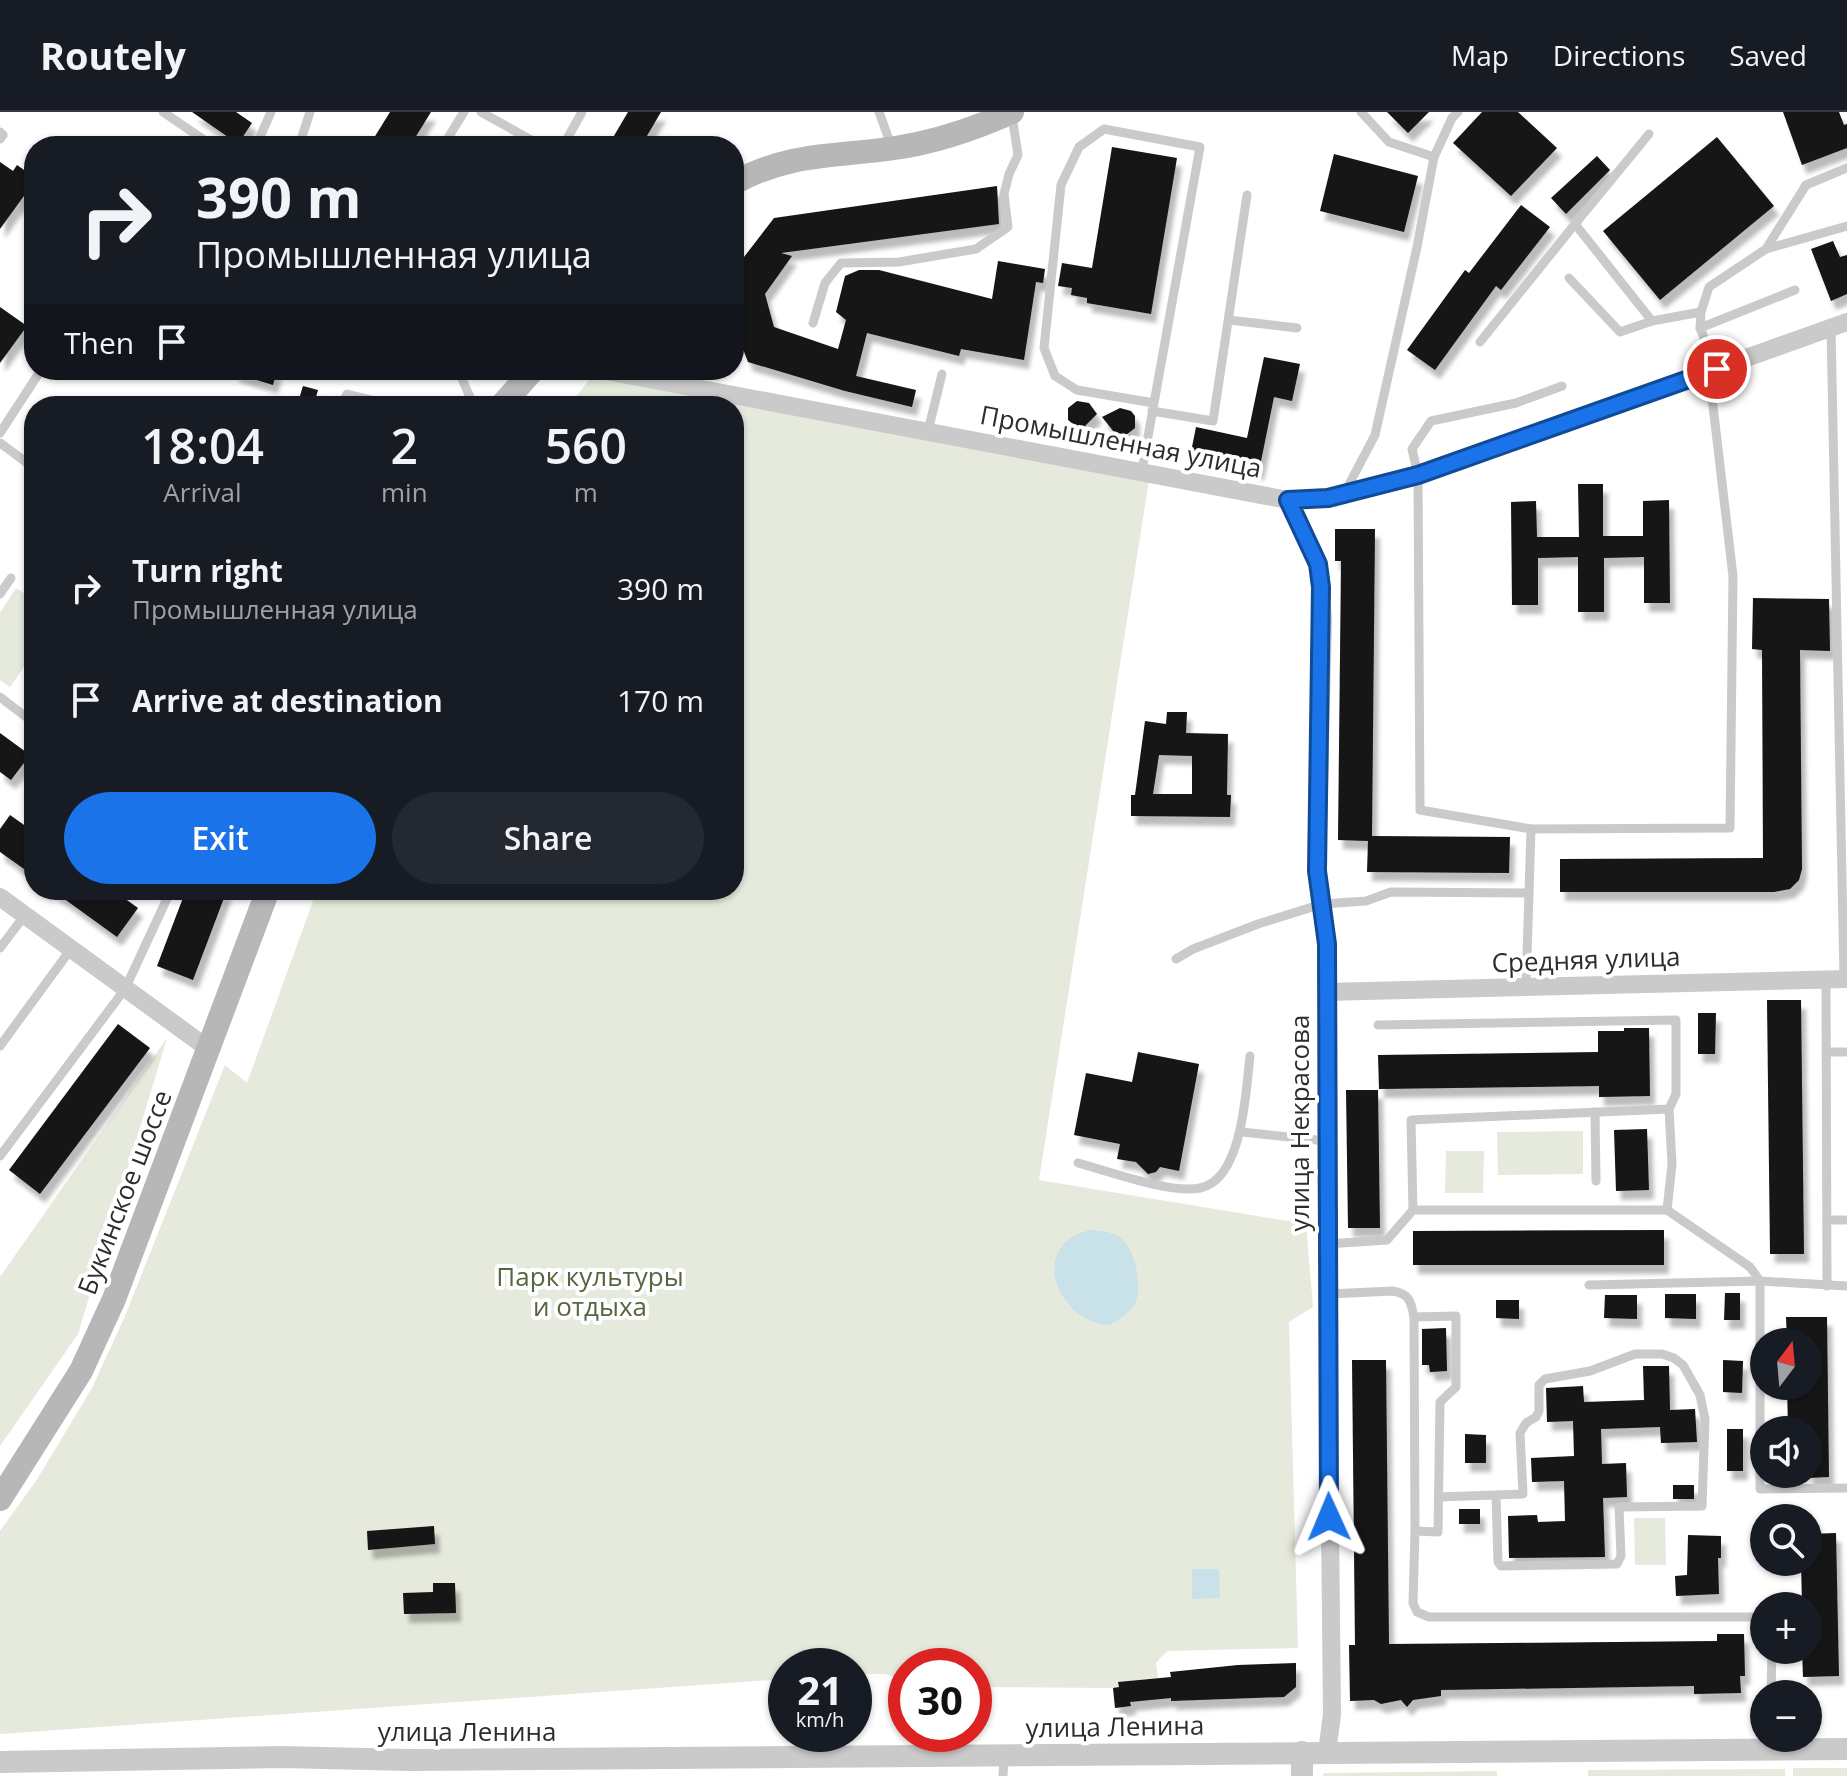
<!DOCTYPE html>
<meta charset="utf-8">
<style>
:root{--surface:#171b24;--page:#242831;--text:#f1f3f6;--muted:#9ea1a6;--line:#363941;--accent:#1a73e8}
body{margin:0;font-family:"Open Sans",sans-serif;background:var(--page);color:var(--text);height:100vh;display:flex;flex-direction:column;font-size:30px;white-space:nowrap}
*{box-sizing:border-box;margin:0}
p{font-size:26px;color:var(--muted)}
.icon{flex:none;width:44px;height:44px;fill:none;stroke:currentColor;stroke-width:2;stroke-linecap:round;stroke-linejoin:round}
.map{position:relative;flex:1;overflow:hidden}
.side{position:absolute;left:24px;top:284px;width:720px;height:504px;display:flex;flex-direction:column;background:var(--surface);border-radius:32px;box-shadow:0 2px 6px #0004}
.side>*{flex:none}
.guide{position:absolute;left:24px;top:24px;width:720px;height:244px;border-radius:32px;box-shadow:0 2px 6px #0004;background:#171b24;color:var(--text);overflow:hidden}
.needle{width:52px;rotate:16deg}
.fabs{position:absolute;left:1750px;top:1216px;display:grid;gap:16px}
.fabs a{display:grid;place-items:center;width:72px;height:72px;border-radius:50%;background:var(--surface);box-shadow:0 2px 6px #0004;font-size:40px}
.speed{position:absolute;left:768px;top:1536px;display:flex;gap:16px;font-size:40px;font-weight:700;text-align:center}
.speed>*{display:grid;place-content:center;width:104px;height:104px;border-radius:50%;background:var(--surface);box-shadow:0 2px 6px #0004;line-height:1}
.speed small{font-size:20px;font-weight:400}
.speed .limit{border:12px solid #d22;background:#fff;color:#111}
.pin{position:absolute;display:grid;place-items:center;width:68px;height:68px;color:#fff;margin:-34px;border:4px solid #fff;border-radius:50%;box-shadow:0 2px 8px #0007}
.me{position:absolute;width:88px;margin:-44px;rotate:359deg;stroke-linejoin:round;filter:drop-shadow(0 0 6px #0008)}
.turn{display:flex;align-items:center;gap:28px;height:168px;padding:0 40px;font-size:36px}
.turn .icon{width:104px;height:104px;stroke-width:2.5}
.turn b{display:block;font-size:56px;line-height:68px}
.then{display:flex;align-items:center;height:76px;padding:0 40px;background:#0003;gap:16px;font-size:30px}
.eta{display:flex;justify-content:space-evenly;align-items:center;height:136px;text-align:center}
.eta b{font-size:48px;font-weight:600;line-height:56px}
.action{display:flex;gap:16px;margin-top:auto;padding:16px 40px}
.action a{flex:1;height:92px;border-radius:48px;background:var(--accent);color:#fff;font-size:32px;font-weight:600;line-height:92px;text-align:center}
.action a+a{background:var(--page);color:var(--text)}
ul{padding:0;list-style:none}
li{display:flex;align-items:center;gap:24px;height:112px;padding:0 40px}
li div{flex:1}
li b{display:block;font-size:30px}
li em{font-style:normal}
header{display:flex;align-items:center;gap:48px;box-sizing:border-box;height:112px;padding:0 40px;background:var(--surface);border-bottom:2px solid var(--line)}
header strong{font-size:38px}
nav{display:flex;gap:44px;margin-inline-start:auto;font-size:28px}
.map>svg:first-child{display:block}
.green{fill:#e5eadc}
.water{fill:#c9e1e9}
.building{fill:#141414;fill-rule:evenodd;filter:url(#shadow)}
.lines{fill:none;stroke-linecap:round;stroke-linejoin:round}
.service{stroke:#cacaca;stroke-width:9}
.minor{stroke:#cacaca;stroke-width:18}
.tertiary{stroke:#cacaca;stroke-width:22}
.secondary{stroke:#b7b7b7;stroke-width:24}
.route-casing{stroke:#114b97;stroke-width:20}
.route{stroke:#1a73e8;stroke-width:14}
.labels{text-anchor:middle;dominant-baseline:central;stroke-width:8;stroke-linejoin:round;paint-order:stroke}
.street-label{font-size:26px;fill:#2d2d2d;stroke:#fff}
.park-label{font-size:26px;fill:#56663d;stroke:#fff}
</style>
<header>
<strong>Routely</strong>
<nav><a>Map</a><a>Directions</a><a>Saved</a></nav>
</header>
<div class="map">
<svg width="1847" height="1664" viewBox="0 0 1847 1664">
<defs>
<filter id="shadow"><feDropShadow dx="5" dy="9" stdDeviation="2" flood-color="#0004"/></filter>
</defs>
<rect width="100%" height="100%" fill="#fff"/>
<g class="green">
<path d="M593 263 1149 368 1039 1068 1306 1112 1313 1195 1289 1210 1298 1536 1167 1539 1156 1551 1158 1566 1119 1570V1575L1113 1576 974 1575V1554H906V1566L903 1567 885 1562H854V1554H786V1567L0 1622V1419L36 1369 92 1276 125 1204 225 953 247 971 317 778H734V294H569Z"/>
<path d="M16 476 34 488V540L10 575 0 568V501Z"/>
<path d="M167 926 78 1222 0 1334V1165Z"/>
<path d="M1583 1019V1062L1498 1063 1497 1020Z"/>
<path d="M1446 1039H1484L1483 1081H1445Z"/>
<path d="M1634 1406H1665L1666 1453H1635Z"/>
<rect x="1793" y="1656" width="54" height="8"/>
<path d="M1785 1657V1664H1588V1658Z"/>
<path d="M1497 1659V1664H1323L1324 1661Z"/>
</g>
<g class="water">
<path d="M1090 1118C1100 1119 1112 1119 1121 1126 1135 1137 1144 1177 1134 1193 1129 1201 1117 1209 1109 1213 1067 1212 1032 1152 1072 1125 1076 1122 1084 1120 1090 1118Z"/>
<path d="M1192 1457H1219L1220 1486 1192 1487Z"/>
</g>
<g class="building">
<path d="M192 0H236L252 11 238 32Z"/>
<path d="M390 0H431L410 34H369Z"/>
<path d="M628 0H661L641 34H608Z"/>
<path d="M1387 0H1429L1408 21Z"/>
<path d="M1482 0H1518L1557 36 1511 84 1453 31Z"/>
<path d="M1783 0H1839L1844 13 1847 12V36L1802 53Z"/>
<path d="M1717 25 1774 94 1660 188 1603 119Z"/>
<path d="M1112 35 1177 46 1151 202 1087 191V186L1071 183 1072 176 1058 174 1062 151 1092 156Z"/>
<path d="M1334 42 1418 64 1404 120 1320 99Z"/>
<path d="M1597 44 1610 58 1566 102 1551 86Z"/>
<path d="M0 50 13 59 17 53 34 65V70L0 117Z"/>
<path d="M997 74 999 112 781 141 792 144 765 182 774 215 838 237 846 208 836 200 845 164 859 158H879L992 187 998 149 1045 157 1043 171 1036 170 1024 248 961 237 959 244 867 221 856 264 916 278 912 295 845 279 748 250 734 214V158L774 106Z"/>
<path d="M1521 93 1550 115 1501 178 1496 174 1435 258 1407 238 1465 158 1469 161Z"/>
<path d="M1833 129 1840 145 1847 143V182L1831 189 1811 137Z"/>
<path d="M0 195 27 214 0 251Z"/>
<path d="M1264 245 1300 252 1292 289 1274 285 1259 359 1190 345 1196 315 1247 326Z"/>
<path d="M234 258H277L273 273 234 261Z"/>
<path d="M303 274 318 278 314 292 299 287Z"/>
<path d="M1077 289 1089 291 1097 302 1084 315H1077L1068 308V296Z"/>
<path d="M1120 296 1131 299 1135 304V316L1126 323 1114 320 1102 305Z"/>
<path d="M1578 372H1603V424H1643V389L1669 388 1670 491H1644V445L1604 446V500H1578V445L1538 446V493H1512L1511 390 1536 389 1537 425H1579Z"/>
<path d="M1335 417H1375L1372 724 1510 725 1509 761 1367 760 1368 729 1338 728 1341 449H1335Z"/>
<path d="M1753 486 1829 487 1830 539 1800 538 1802 757 1799 768 1790 777 1774 780H1560V747L1763 746 1762 538 1752 537Z"/>
<path d="M1167 600H1187L1186 621 1228 622 1227 683H1231L1230 705 1131 704V683H1135L1145 609 1166 612ZM1159 643 1192 644V682H1153Z"/>
<path d="M0 621 30 643 11 668 0 660Z"/>
<path d="M10 703 34 720V764L0 740V717Z"/>
<path d="M52 778H113L138 796 117 825Z"/>
<path d="M186 778H227L193 868 157 854Z"/>
<path d="M1767 888H1801L1804 1142H1770Z"/>
<path d="M1698 901H1716L1715 942H1698Z"/>
<path d="M118 912 150 936 40 1082 9 1058Z"/>
<path d="M1624 916H1649L1650 984 1599 985V974L1379 977 1378 943 1598 940V919H1624Z"/>
<path d="M1138 940 1199 952 1179 1059 1160 1055 1156 1060 1148 1062 1136 1050 1117 1047 1120 1032 1074 1023 1086 961 1132 970Z"/>
<path d="M1346 978H1378L1380 1116H1348Z"/>
<path d="M1647 1017 1649 1078 1616 1079 1614 1018Z"/>
<path d="M1664 1118V1153H1413V1119Z"/>
<path d="M1725 1181H1740V1208H1724Z"/>
<path d="M1665 1182H1696V1207L1665 1206Z"/>
<path d="M1605 1183H1637V1207L1604 1206Z"/>
<path d="M1496 1188H1519V1207L1496 1206Z"/>
<path d="M1786 1205H1827L1829 1365 1808 1366V1318H1788L1787 1274H1808V1230H1787Z"/>
<path d="M1446 1216 1447 1259 1430 1260 1429 1253H1422V1217Z"/>
<path d="M1352 1248H1386L1389 1532 1717 1529V1522H1744L1745 1564H1740L1741 1581 1694 1582V1574L1441 1578V1584L1413 1588 1407 1595 1401 1588 1381 1592 1374 1588 1350 1589 1349 1533H1355Z"/>
<path d="M1723 1248 1743 1249 1742 1281 1723 1280Z"/>
<path d="M1643 1254H1669L1670 1298 1695 1297 1697 1330 1661 1331 1660 1315 1601 1317 1602 1352 1626 1351 1627 1385 1603 1386 1605 1445 1509 1446 1508 1404 1537 1403 1538 1410 1565 1409 1564 1369 1532 1370 1531 1346 1574 1344 1573 1309 1547 1310 1546 1276 1583 1274 1584 1290 1644 1288Z"/>
<rect x="1727" y="1317" width="16" height="42"/>
<path d="M1465 1322 1486 1323V1351H1465Z"/>
<rect x="1673" y="1373" width="21" height="14"/>
<rect x="1459" y="1397" width="21" height="15"/>
<path d="M434 1414 435 1432 368 1438 367 1419Z"/>
<path d="M1836 1421 1839 1564 1803 1565 1802 1538H1808V1494H1802L1801 1450H1808V1422Z"/>
<path d="M1688 1423 1721 1424V1446H1718L1719 1482 1676 1484 1675 1464 1687 1463Z"/>
<path d="M433 1471H455L456 1501 404 1502 403 1481 433 1480Z"/>
<path d="M1296 1551V1575L1284 1585 1171 1589V1586L1130 1590 1131 1594 1115 1596 1113 1576 1119 1575 1118 1570 1171 1565 1170 1560 1238 1553Z"/>
</g>
<g class="lines">
<g class="service">
<path d="M163 0 213 34"/>
<path d="M481 0 542 34"/>
<path d="M879 0 891 33"/>
<path d="M0 20 3 23 0 27"/>
<path d="M1649 22 1575 112 1652 209 1701 200"/>
<path d="M256 34 271 0"/>
<path d="M299 34 310 0"/>
<path d="M443 34 464 0"/>
<path d="M563 34 582 0"/>
<path d="M1434 45 1452 6 1458 0"/>
<path d="M1766 137 1847 114"/>
<path d="M1569 166 1620 220 1652 209"/>
<path d="M1229 208 1297 216"/>
<path d="M813 211 825 171 841 151 899 150 976 137 1008 115 1004 82 1009 62 1018 43 1012 4"/>
<path d="M1831 215 1844 867"/>
<path d="M1700 216 1795 178"/>
<path d="M1480 230 1575 112"/>
<path d="M1717 257 1700 216 1701 200 1709 175 1766 137 1806 73 1847 56"/>
<path d="M458 258 474 294"/>
<path d="M1562 274 1516 291 1431 309 1412 337 1418 363 1420 698 1531 717 1730 716 1733 464 1709 260"/>
<path d="M341 294 347 282 396 294"/>
<path d="M1152 299 1213 309 1247 83"/>
<path d="M928 319 942 262"/>
<path d="M0 321 41 258"/>
<path d="M0 331 34 356"/>
<path d="M1142 358 1200 35 1104 17 1079 35 1061 73 1044 236 1055 264 1077 278 1154 291"/>
<path d="M1345 380 1375 323 1417 135 1434 45 1389 30 1361 0"/>
<path d="M0 482 11 466"/>
<path d="M0 585 34 611"/>
<path d="M0 836 25 803"/>
<path d="M1176 847 1193 837 1258 812 1322 792 1366 789 1391 780 1529 781"/>
<path d="M1826 867 1827 1174"/>
<path d="M1526 875 1531 717"/>
<path d="M0 934 71 837"/>
<path d="M1827 940H1847"/>
<path d="M1595 1000 1596 1069"/>
<path d="M1242 1020 1326 1029"/>
<path d="M0 1044 125 877 171 778"/>
<path d="M1078 1051C1108 1059 1170 1082 1200 1076 1243 1068 1246 977 1250 944"/>
<path d="M1413 1098H1667L1750 1155 1760 1169V1377L1847 1376"/>
<path d="M1667 1098 1672 1052 1669 997"/>
<path d="M1827 1108H1847"/>
<path d="M1327 1132 1387 1128 1413 1098 1411 1008 1669 997 1676 982V908L1378 913"/>
<path d="M1589 1173 1760 1169 1847 1174"/>
<path d="M1328 1182 1393 1179C1410 1182 1411 1190 1414 1205L1415 1419 1413 1491 1417 1500 1429 1505H1759L1764 1508"/>
<path d="M1414 1205 1456 1204V1275L1440 1290 1438 1420 1415 1419"/>
<path d="M1439 1385 1523 1382 1520 1321 1526 1311 1536 1305 1539 1299V1273L1545 1267 1590 1259 1635 1242H1662L1674 1246 1683 1253 1700 1283 1705 1307 1702 1394 1619 1395 1621 1444 1617 1452 1501 1454 1498 1450 1496 1383"/>
<path d="M1771 1582 1772 1538"/>
<path d="M1003 1664 1004 1643"/>
</g>
<g class="minor">
<path d="M601 258 1288 388 1328 386 1418 363 1847 210"/>
<path d="M1288 388 1318 452 1323 507 1317 759 1327 832 1326 1029 1332 1602 1327 1641"/>
<path d="M0 785 210 938"/>
<path d="M1326 880 1847 867"/>
</g>
<g class="tertiary">
<path d="M1302 1640V1664"/>
<path d="M0 1650 281 1645 409 1648 1847 1637"/>
</g>
<g class="secondary">
<path d="M734 71C790 40 835 45 895 36 936 30 974 17 1012 0"/>
<path d="M501 294 533 258"/>
<path d="M0 1387 81 1259 114 1187 268 778"/>
</g>
</g>
<g class="lines">
<g class="route-casing">
<path id="route" d="M1329 1405 1327 832 1317 759 1321 475 1318 452 1288 388 1328 386 1418 363 1717 257"/>
</g>
<use href="#route" class="route"/>
</g>
<g class="labels">
<g class="street-label">
<text transform="translate(1121 329) rotate(11)">Промышленная улица</text>
<text transform="translate(1586 847) rotate(-2)">Средняя улица</text>
<text transform="translate(1299 1011) rotate(-90)">улица Некрасова</text>
<text transform="translate(124 1080) rotate(-69)">Букинское шоссе</text>
<text transform="translate(1115 1614) rotate(-1)">улица Ленина</text>
<text x="467" y="1619">улица Ленина</text>
</g>
<g class="park-label">
<text x="590" y="1164">Парк культуры<tspan x="590" dy="30">и отдыха</tspan></text>
</g>
</g>
</svg>
<div class="fabs">
<a><svg class="needle" viewBox="-14 -14 28 28"><path d="M0-13l5 13h-10z" fill="#e53935"/><path d="M0 13l5-13h-10z" fill="#9ea1a6"/></svg></a>
<a><svg class="icon" aria-label="sound" viewBox="0 0 24 24"><path d="M4 9h4l5-4v14l-5-4H4zM17 9q2 3 0 6"/></svg></a>
<a><svg class="icon" aria-label="search" viewBox="0 0 24 24"><circle cx="10" cy="10" r="6"/><path d="M15 15l6 6"/></svg></a>
<a>+</a>
<a>−</a>
</div>
<div class="speed"><div>21<small>km/h</small></div><div class="limit">30</div></div>
<div class="pin" style="left:1717px;top:257px;background:#d93025"><svg class="icon" aria-label="arrive" viewBox="0 0 24 24"><path d="M6 21V4h12l-3 4 3 4H6"/></svg></div>
<svg class="me" style="left:1329px;top:1405px" viewBox="-20 -20 40 40"><path d="M0-17L14 15 0 8-14 15z" fill="#1a73e8" stroke="#fff" stroke-width="4"/></svg>
<div class="guide">
<div class="turn"><svg class="icon" aria-label="right" viewBox="0 0 24 24"><path d="M7 20v-9h11M14 6l5 5-5 5"/></svg><div><b>390 m</b>Промышленная улица</div></div>
<div class="then">Then<svg class="icon" aria-label="arrive" viewBox="0 0 24 24"><path d="M6 21V4h12l-3 4 3 4H6"/></svg></div>
</div>
<section class="side">
<div class="eta">
<div><b>18:04</b><p>Arrival</p></div>
<div><b>2</b><p>min</p></div>
<div><b>560</b><p>m</p></div>
</div>
<ul>
<li><svg class="icon" aria-label="right" viewBox="0 0 24 24"><path d="M7 20v-9h11M14 6l5 5-5 5"/></svg><div><b>Turn right</b><p>Промышленная улица</p></div><em>390 m</em></li>
<li><svg class="icon" aria-label="arrive" viewBox="0 0 24 24"><path d="M6 21V4h12l-3 4 3 4H6"/></svg><div><b>Arrive at destination</b></div><em>170 m</em></li>
</ul>
<div class="action"><a>Exit</a><a>Share</a></div>
</section>
</div>
